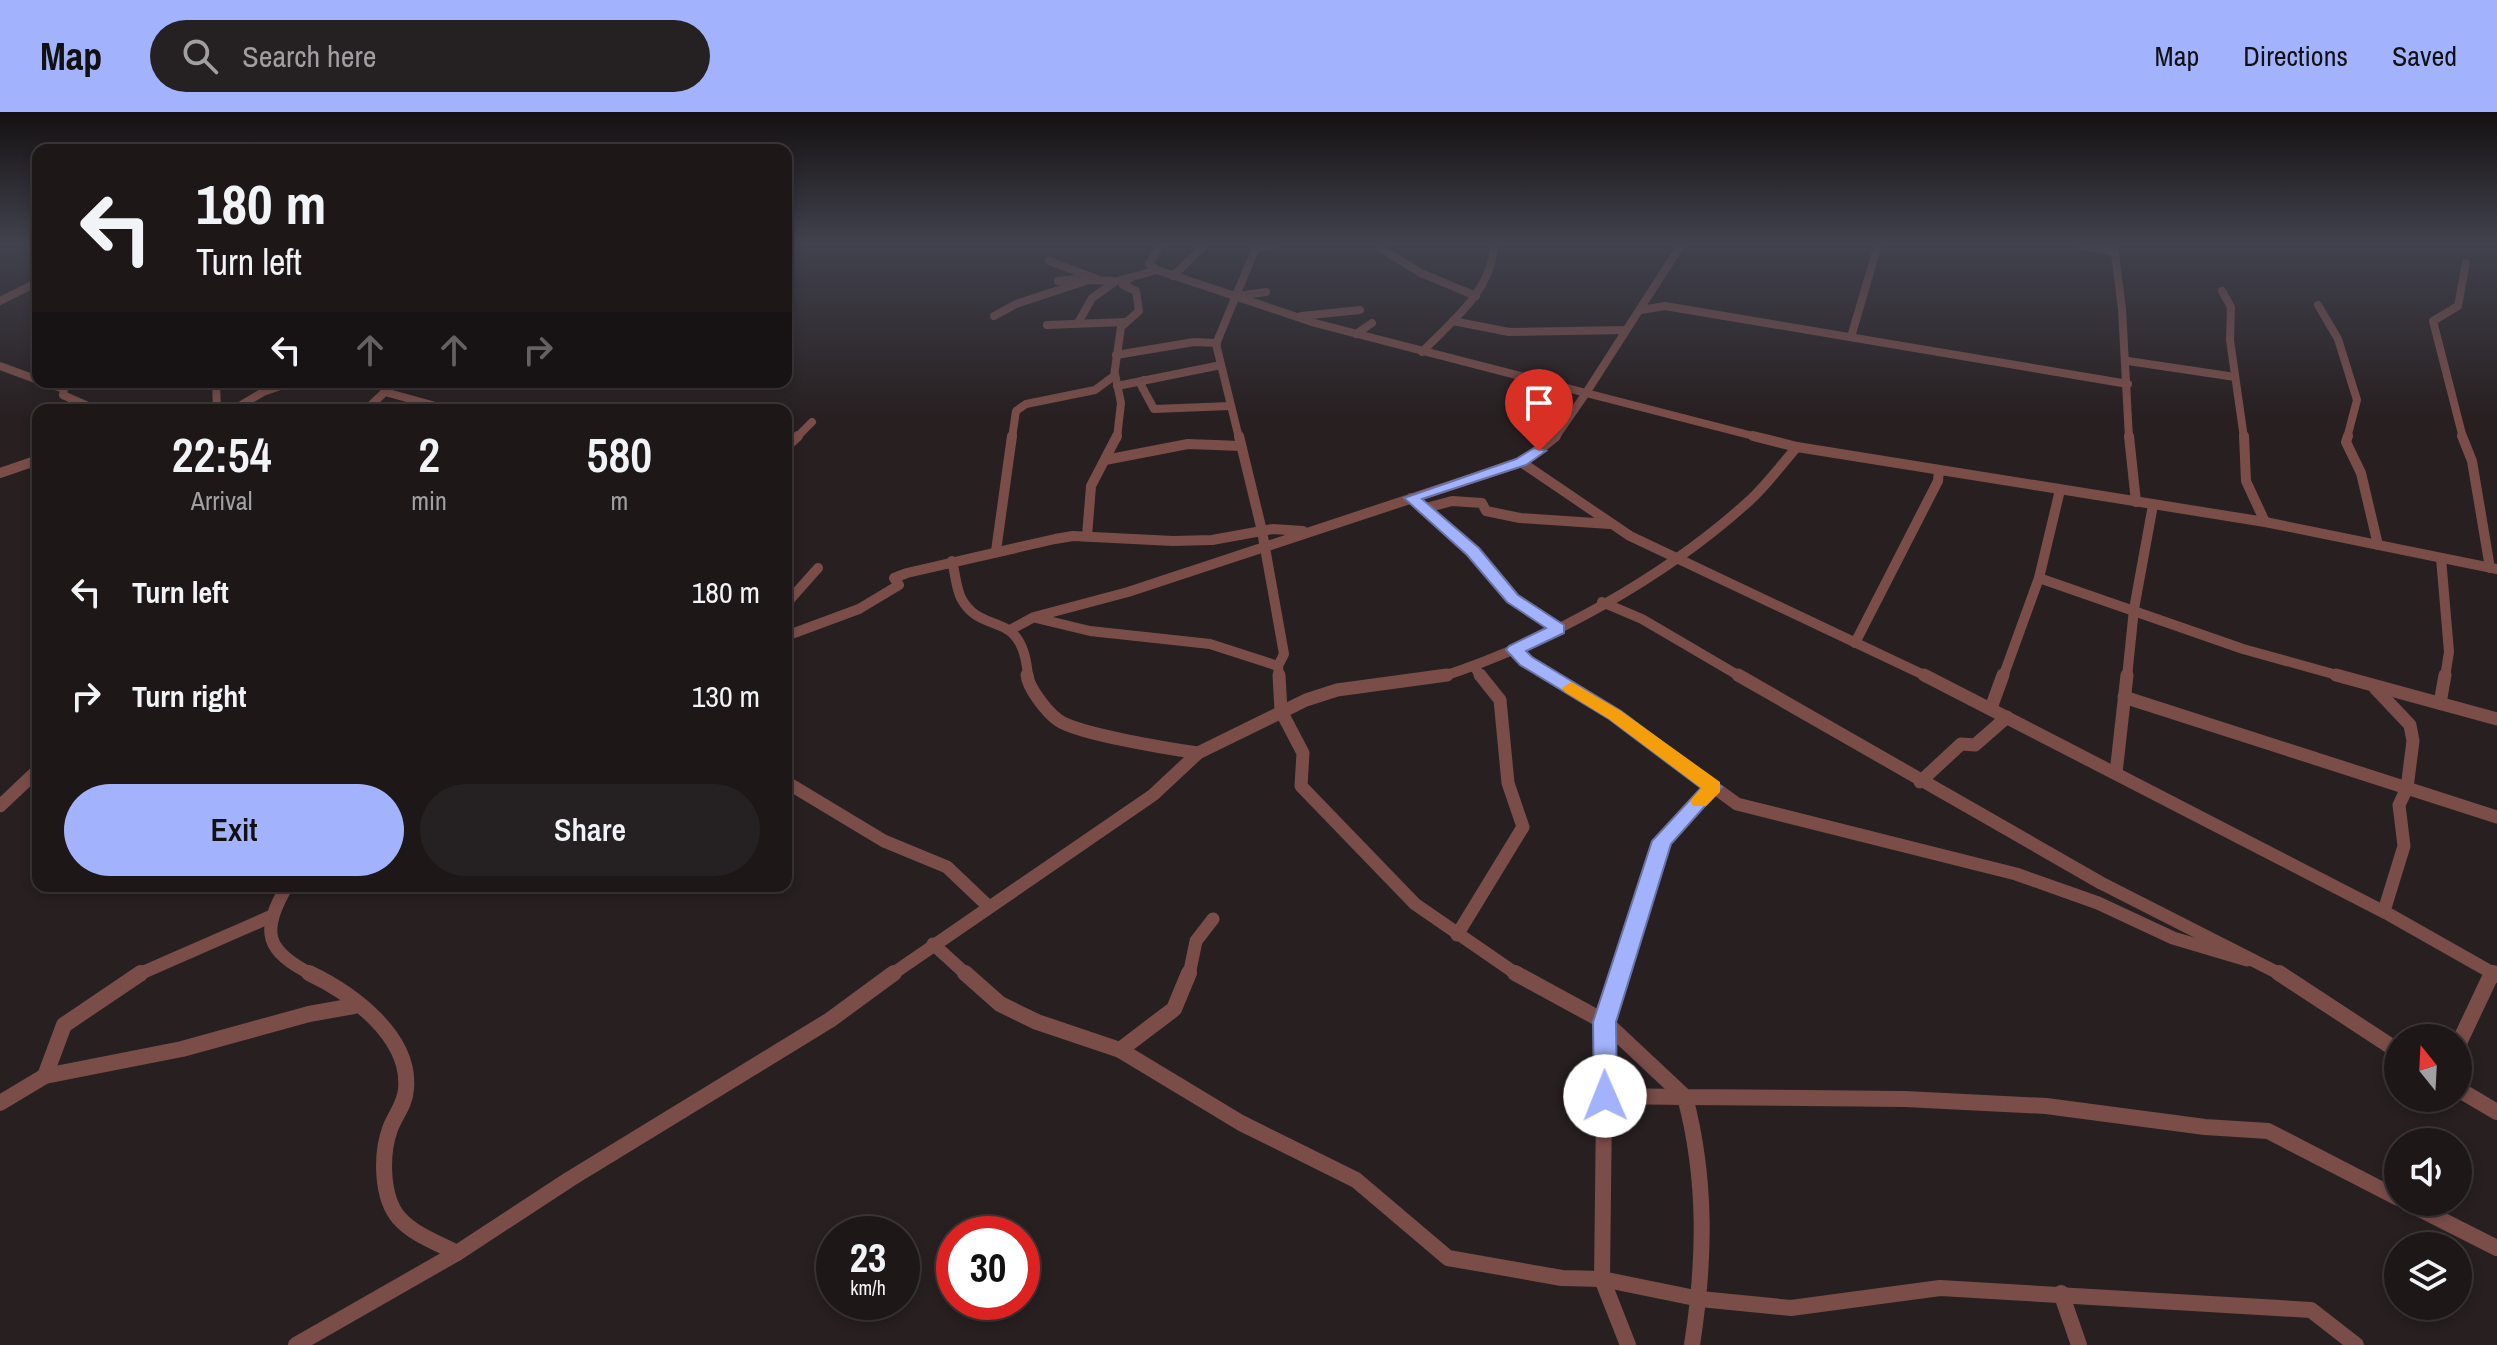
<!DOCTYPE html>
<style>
:root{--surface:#1d1718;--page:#252021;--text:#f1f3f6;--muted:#a09fa2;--line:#3b3637;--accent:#a3b2fd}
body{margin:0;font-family:"Archivo Narrow",sans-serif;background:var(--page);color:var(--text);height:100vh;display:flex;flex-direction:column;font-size:30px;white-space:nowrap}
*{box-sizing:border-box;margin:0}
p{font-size:26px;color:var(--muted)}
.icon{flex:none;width:44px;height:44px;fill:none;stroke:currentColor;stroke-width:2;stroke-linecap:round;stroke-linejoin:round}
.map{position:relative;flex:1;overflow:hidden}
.sheet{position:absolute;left:32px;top:292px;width:760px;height:488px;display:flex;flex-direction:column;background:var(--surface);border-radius:16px;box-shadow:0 4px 12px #0003,0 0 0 2px var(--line)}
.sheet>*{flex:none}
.banner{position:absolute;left:32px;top:32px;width:760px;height:244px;border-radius:16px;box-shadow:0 4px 12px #0003,0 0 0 2px var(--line);background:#1d1718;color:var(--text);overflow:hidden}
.needle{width:52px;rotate:342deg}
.fabs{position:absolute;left:2384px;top:912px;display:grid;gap:16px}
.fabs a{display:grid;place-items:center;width:88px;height:88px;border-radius:50%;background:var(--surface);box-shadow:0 4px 12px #0003,0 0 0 2px var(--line);font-size:40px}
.speed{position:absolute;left:816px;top:1104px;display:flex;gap:16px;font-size:40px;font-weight:700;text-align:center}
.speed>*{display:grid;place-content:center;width:104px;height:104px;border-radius:50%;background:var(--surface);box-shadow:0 4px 12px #0003,0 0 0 2px var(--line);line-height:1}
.speed small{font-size:20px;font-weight:400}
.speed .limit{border:12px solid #d22;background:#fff;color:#111}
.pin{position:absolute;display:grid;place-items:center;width:68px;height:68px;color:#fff;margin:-82px -34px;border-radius:50% 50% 50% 0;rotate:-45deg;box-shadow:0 0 8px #0007}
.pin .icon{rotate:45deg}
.me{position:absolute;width:88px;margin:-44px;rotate:359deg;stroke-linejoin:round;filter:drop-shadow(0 0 6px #0008)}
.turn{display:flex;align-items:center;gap:28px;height:168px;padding:0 32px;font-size:36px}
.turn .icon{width:104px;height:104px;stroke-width:2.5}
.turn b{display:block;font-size:56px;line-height:68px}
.lanes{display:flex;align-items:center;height:76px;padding:0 32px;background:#0003;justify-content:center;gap:40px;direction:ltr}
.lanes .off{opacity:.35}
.eta{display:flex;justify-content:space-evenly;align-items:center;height:136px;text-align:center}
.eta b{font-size:48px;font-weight:600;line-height:56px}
.primary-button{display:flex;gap:16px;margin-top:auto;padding:16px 32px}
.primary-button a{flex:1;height:92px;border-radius:48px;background:var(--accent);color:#111;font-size:32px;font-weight:600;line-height:92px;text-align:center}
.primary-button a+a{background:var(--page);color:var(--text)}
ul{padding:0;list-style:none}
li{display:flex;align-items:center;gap:24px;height:104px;padding:0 32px}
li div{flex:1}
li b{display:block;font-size:30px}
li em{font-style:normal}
header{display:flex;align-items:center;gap:48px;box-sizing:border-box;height:112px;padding:0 40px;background:var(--accent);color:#111}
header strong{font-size:38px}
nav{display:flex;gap:44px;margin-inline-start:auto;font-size:28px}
.search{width:560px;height:72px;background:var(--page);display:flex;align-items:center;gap:20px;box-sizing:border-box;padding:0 28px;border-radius:44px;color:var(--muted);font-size:30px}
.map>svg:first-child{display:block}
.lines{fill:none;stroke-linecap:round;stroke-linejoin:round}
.street-far3{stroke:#7a4d49;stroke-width:8}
.street-far2{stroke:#7a4d49;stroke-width:10}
.street-far1{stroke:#7a4d49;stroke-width:13}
.street{stroke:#7a4d49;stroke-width:16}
.route{fill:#a3b2fd;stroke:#6a74a4;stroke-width:2}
.slow{fill:#f59e0b}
</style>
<header>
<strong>Map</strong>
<div class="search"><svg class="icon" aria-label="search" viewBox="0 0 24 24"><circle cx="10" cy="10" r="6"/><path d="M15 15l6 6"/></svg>Search here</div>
<nav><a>Map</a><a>Directions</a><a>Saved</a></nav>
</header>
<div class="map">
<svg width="2497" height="1233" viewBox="0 0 2497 1233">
<rect width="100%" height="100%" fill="#271f20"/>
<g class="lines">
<g class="street-far3">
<path d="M1681 133 1586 281 1761 326"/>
<path d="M2081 133 2115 140"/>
<path d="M2114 133 2122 197 2129 326"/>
<path d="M1255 136 1273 133"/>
<path d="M1380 136 1421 161 1476 184"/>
<path d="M1049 149 1097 167"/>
<path d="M1157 158 1149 152 1160 133"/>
<path d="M1173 164 1205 133"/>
<path d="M1058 169 1083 166"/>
<path d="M2222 179 2231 195 2230 228 2244 326"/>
<path d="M1237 184 1266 180"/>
<path d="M0 189 38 170"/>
<path d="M2318 193 2338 227 2357 288 2347 326"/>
<path d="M1641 198 1665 194 2128 272"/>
<path d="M994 204 1016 192 1089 168 1117 169 1157 158 1315 211 1586 281 1555 326"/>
<path d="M1301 204 1360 198"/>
<path d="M1453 209 1509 220 1626 218"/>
<path d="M1078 211 1092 186 1115 170"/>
<path d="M1047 213 1126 210"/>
<path d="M1356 222 1372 211"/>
<path d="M1851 225 1878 133"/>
<path d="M1422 240C1452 209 1492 179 1494 133"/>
<path d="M1116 243 1194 230 1217 231"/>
<path d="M2128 249 2235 265"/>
<path d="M0 254 38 268"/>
<path d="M1115 262 1121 291 1117 326"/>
<path d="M1144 268 1141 273 1154 297 1230 294"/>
<path d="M43 270 64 277"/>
<path d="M65 270 63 283 97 298"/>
<path d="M216 270 217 298"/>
<path d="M1117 274 1221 253"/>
<path d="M385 280 450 298"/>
<path d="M233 298 263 280 292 270"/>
<path d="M366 298 395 270"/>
<path d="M796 326 812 310"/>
<path d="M1012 326 1016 299 1026 292 1095 278 1114 264 1121 215 1139 199 1136 179 1123 173 1130 166"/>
<path d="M1239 326 1216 232 1257 133"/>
<path d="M2463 326 2433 209 2458 194 2466 151"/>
</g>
<g class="street-far2">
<path d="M1239 324 1262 419 1284 542 1278 554 1279 565"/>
<path d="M1753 324 1797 335 2265 410 2497 457"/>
<path d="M2129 324 2136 390"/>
<path d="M2244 324 2246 369 2265 410"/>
<path d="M2348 324 2346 330 2361 361 2378 433"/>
<path d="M2462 324 2472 349 2490 456"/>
<path d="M786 335 798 324"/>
<path d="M1105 348 1188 332 1241 334"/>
<path d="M1521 350 1630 424 1928 565"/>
<path d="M0 361 38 348"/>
<path d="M1411 386 1473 440 1513 487 1558 517"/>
<path d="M1422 397 1452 389 1482 391 1486 399 1520 406 1610 412"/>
<path d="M1087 424 1091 374 1117 324"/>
<path d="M996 439 1012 324"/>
<path d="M2441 446 2449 540 2445 565"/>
<path d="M952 449C955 460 956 476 961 486 982 526 1023 494 1028 565"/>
<path d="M2039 466 2243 537 2344 565"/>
<path d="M1602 490 1642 507 1741 565"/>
<path d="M786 492 818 456"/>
<path d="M1036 506 1090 519 1210 532 1278 554"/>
<path d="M1012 517 1034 505 1128 480 1525 349 1556 324"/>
<path d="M786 524 859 497 899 473 894 466 907 461 1055 427 1073 424 1173 429 1212 428 1273 417 1303 419"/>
<path d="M1855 531 1938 369 1939 358"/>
<path d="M1515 538 1552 565"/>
<path d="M1474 555 1482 565"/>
<path d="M1441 565C1548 530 1664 466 1748 390 1766 374 1781 353 1797 335"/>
<path d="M2003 565 2039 466 2060 378"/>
<path d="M2127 565 2134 497 2153 393"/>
</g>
<g class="street-far1">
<path d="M1027 563C1028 576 1047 600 1058 608 1077 622 1171 637 1198 641"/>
<path d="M1279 563 1281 599 1303 641 1301 674 1415 792 1518 863"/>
<path d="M1549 563 1615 603 1737 692 2016 762 2098 791 2173 826 2247 848"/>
<path d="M1738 563 2101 771 2282 863"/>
<path d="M1924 563 2390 803 2496 863"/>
<path d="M2336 563 2497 607"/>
<path d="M2375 576 2410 613 2413 629 2407 676 2399 693 2404 734 2384 799"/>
<path d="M2124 585 2497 705"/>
<path d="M2440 591 2445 563"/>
<path d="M1991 596 2003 563"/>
<path d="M2116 661 2127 563"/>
<path d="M786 670 884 729 947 755 989 795"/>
<path d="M1920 670 1961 632 1975 633 2007 605"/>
<path d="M0 694 38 658"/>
<path d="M287 774C260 820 265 839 313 863"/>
<path d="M1457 823 1523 715 1508 671 1500 588 1480 563"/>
<path d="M933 832 967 863"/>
<path d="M137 863 272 804"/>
<path d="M891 863 1153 683 1198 641 1306 588 1337 578 1447 563"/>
<path d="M1189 863 1196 829 1213 807"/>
<path d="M1620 863 1662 729 1713 675"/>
</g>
<g class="street">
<path d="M309 861C351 881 411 924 406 977 405 993 395 1003 390 1017 381 1042 381 1085 399 1106 414 1123 438 1131 457 1141"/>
<path d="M965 861 1000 892 1037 910 1120 938 1241 1011 1356 1068 1448 1146 1562 1166 1602 1167 1700 1187 1791 1196 1940 1176 2311 1198 2356 1233"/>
<path d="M1515 861 1605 910 1602 1167 1628 1233"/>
<path d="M1621 861 1605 910 1685 985 1905 987 2046 994 2205 1015 2268 1019 2398 1086"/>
<path d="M2279 861 2398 939"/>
<path d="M2493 861 2497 863"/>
<path d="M2458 933 2492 861"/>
<path d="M1120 938 1174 897 1189 861"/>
<path d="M45 964 64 913 141 861"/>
<path d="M2458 977 2497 1000"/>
<path d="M1605 984 1685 985C1707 1068 1705 1149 1692 1233"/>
<path d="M0 991 45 964 182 937 309 902 354 894"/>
<path d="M2406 1090 2497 1136"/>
<path d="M2061 1181 2079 1233"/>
<path d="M296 1233 457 1141 570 1067 830 908 894 861"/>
</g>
</g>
<linearGradient id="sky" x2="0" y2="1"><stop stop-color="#151112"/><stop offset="0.43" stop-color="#41424e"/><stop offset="1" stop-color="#41424e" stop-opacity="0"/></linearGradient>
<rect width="2497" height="306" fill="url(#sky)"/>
<path class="route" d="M1534 336 1546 339 1526 353 1422 387 1479 436 1518 483 1564 513V521L1526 539 1532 545 1621 599 1722 675 1671 732 1616 910 1617 984 1614 992 1605 995 1597 992 1594 984 1593 910 1652 729 1701 676 1609 607 1520 553 1506 538 1509 534 1546 516 1507 490 1467 443 1404 386 1516 347Z"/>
<path class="slow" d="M1571 570 1621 599 1720 670V680L1706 694H1693L1690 689 1701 676 1609 607 1565 580 1562 576Z"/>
</svg>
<div class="fabs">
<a><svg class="needle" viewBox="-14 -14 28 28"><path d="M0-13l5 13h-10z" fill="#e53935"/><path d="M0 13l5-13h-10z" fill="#a09fa2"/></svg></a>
<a><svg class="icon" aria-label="sound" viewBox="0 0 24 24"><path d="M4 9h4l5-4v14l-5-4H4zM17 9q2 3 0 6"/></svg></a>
<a><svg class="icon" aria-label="layers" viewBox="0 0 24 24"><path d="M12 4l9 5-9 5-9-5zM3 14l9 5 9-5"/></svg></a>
</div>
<div class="speed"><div>23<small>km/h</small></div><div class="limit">30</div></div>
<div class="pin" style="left:1539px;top:339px;background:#d93025"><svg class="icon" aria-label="arrive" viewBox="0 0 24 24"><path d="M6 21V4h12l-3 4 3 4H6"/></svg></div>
<svg class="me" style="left:1605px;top:984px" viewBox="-20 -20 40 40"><circle r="19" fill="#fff"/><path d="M0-13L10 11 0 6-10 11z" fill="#a3b2fd"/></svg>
<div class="banner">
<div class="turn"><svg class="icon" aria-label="left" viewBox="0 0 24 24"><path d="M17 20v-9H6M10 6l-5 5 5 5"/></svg><div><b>180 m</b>Turn left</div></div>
<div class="lanes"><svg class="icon" aria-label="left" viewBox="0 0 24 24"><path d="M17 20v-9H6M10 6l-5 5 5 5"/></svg><svg class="icon off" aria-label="ahead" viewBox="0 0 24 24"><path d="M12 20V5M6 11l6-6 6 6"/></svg><svg class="icon off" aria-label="ahead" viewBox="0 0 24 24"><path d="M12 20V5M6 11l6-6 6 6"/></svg><svg class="icon off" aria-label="right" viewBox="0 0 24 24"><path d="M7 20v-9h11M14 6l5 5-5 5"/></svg></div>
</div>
<section class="sheet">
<div class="eta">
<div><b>22:54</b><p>Arrival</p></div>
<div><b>2</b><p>min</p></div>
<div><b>580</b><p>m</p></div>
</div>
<ul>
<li><svg class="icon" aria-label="left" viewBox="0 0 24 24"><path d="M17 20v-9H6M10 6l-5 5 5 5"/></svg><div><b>Turn left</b></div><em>180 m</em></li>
<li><svg class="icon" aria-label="right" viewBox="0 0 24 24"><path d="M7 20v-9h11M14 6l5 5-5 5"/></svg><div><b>Turn right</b></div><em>130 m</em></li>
</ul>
<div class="primary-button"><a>Exit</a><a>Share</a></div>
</section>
</div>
